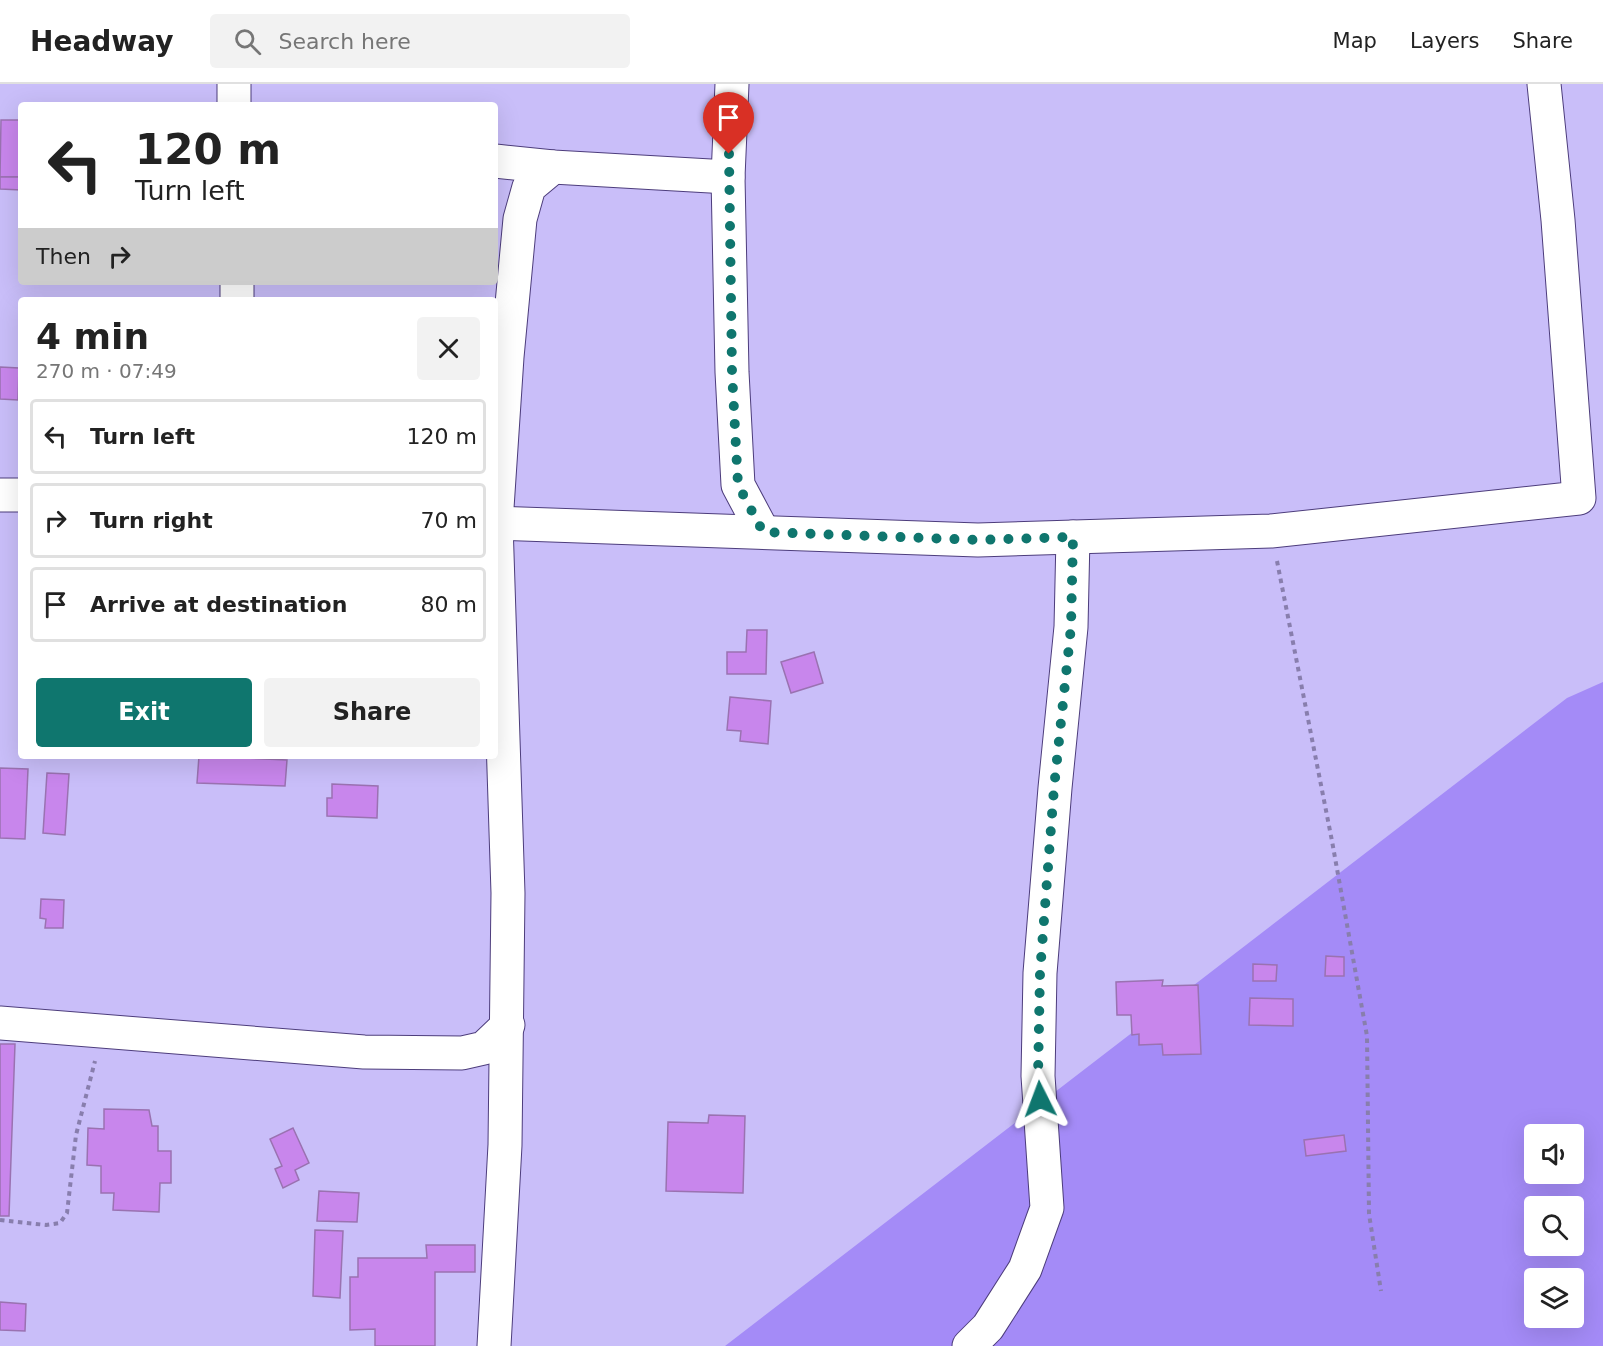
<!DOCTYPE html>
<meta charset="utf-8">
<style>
:root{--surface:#fff;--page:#f2f2f2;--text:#222;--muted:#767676;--line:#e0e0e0;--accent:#0f766e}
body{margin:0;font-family:"DejaVu Sans",sans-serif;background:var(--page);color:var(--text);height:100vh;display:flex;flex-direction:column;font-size:22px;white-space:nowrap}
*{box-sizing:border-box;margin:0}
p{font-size:20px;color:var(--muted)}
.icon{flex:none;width:33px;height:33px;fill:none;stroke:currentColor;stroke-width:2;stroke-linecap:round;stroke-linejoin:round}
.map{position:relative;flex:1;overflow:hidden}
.drawer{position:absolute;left:18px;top:213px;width:480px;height:462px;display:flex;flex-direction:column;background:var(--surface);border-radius:6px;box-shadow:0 6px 24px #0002}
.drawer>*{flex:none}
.banner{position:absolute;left:18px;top:18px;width:480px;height:183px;border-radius:6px;box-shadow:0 6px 24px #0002;background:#fff;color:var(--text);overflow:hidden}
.buttons{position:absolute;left:1524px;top:1040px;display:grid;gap:12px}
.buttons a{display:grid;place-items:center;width:60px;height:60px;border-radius:6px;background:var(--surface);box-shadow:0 6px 24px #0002;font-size:30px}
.pin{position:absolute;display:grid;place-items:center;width:51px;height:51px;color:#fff;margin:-62px -26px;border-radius:50% 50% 50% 0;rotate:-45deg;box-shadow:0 0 6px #0007}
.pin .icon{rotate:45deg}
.me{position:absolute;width:66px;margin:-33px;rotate:357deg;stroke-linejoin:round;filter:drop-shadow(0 0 4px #0008)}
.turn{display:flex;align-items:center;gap:21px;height:126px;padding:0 18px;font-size:27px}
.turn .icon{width:78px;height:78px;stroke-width:2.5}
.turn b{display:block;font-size:42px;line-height:51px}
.then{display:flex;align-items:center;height:57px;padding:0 18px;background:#0003;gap:12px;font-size:22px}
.round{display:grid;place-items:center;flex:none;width:63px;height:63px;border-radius:6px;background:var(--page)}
.head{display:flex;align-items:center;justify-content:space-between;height:102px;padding:0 18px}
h1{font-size:36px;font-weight:600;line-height:45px}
.action{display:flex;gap:12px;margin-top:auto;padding:12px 18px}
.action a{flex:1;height:69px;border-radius:6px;background:var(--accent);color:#fff;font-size:24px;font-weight:600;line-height:69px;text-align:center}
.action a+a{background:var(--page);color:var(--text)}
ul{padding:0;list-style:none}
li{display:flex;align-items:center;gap:18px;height:75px;margin:0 12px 9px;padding:0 6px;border:3px solid var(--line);border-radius:6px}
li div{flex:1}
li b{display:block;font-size:22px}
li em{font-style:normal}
header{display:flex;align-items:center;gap:36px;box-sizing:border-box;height:84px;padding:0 30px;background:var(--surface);border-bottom:2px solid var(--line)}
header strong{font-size:28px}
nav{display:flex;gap:33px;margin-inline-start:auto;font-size:21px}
.search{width:420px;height:54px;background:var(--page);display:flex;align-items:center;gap:15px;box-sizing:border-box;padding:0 21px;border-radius:6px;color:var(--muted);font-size:22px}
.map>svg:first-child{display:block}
.green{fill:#a48bf7;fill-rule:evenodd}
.building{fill:#c886ec;stroke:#9a72b1;stroke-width:1.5}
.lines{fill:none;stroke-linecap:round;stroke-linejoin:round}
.minor-casing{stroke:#4d3d7c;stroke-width:35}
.path{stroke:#887ead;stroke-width:4;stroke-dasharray:4.5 4.5;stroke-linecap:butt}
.minor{stroke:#fff;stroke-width:33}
.route{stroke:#0f766e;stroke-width:10;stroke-dasharray:0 18}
</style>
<header>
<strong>Headway</strong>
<div class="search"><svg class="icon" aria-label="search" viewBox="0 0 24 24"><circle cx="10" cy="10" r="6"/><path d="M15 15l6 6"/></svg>Search here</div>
<nav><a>Map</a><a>Layers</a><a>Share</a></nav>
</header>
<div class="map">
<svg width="1603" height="1262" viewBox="0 0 1603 1262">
<rect width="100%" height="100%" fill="#c9bef9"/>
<path class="green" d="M1603 598V1262H725L1567 614ZM1534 1050H1574V1089H1534ZM1534 1122H1574V1161H1534ZM1534 1194H1574V1233H1534Z"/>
<g class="building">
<path d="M1 36H21V93H0Z"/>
<path d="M0 93H21V106L0 105Z"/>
<path d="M0 283 19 284 18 316 0 315Z"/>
<path d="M747 546H767L766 590H727V568H746Z"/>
<path d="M814 568 823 599 791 609 781 578Z"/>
<path d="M730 613 771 617 768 660 740 657 741 647 727 646Z"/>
<path d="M199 672 287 676 285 702 197 699Z"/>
<path d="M0 684 28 685 25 755 0 754Z"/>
<path d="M47 689 69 690 65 751 43 749Z"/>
<path d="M332 700 378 702 377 734 327 732V714H332Z"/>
<path d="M41 815 64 816 63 844H45L46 835 40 834Z"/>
<path d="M1326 872 1344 873V892H1325Z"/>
<path d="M1253 880 1277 881 1276 897H1253Z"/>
<path d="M1163 896 1162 902 1198 901 1201 970 1163 971 1162 960 1139 961V950L1132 951 1131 931H1117L1116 898Z"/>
<path d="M1250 914 1293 915V942L1249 941Z"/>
<path d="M0 960H15L9 1132H0Z"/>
<path d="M104 1025 149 1026 152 1042H158V1067H171V1099H160L159 1128 113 1126 114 1109H101V1082L87 1081 88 1044 104 1045Z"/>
<path d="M709 1031 745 1032 743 1109 666 1107 668 1038 708 1039Z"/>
<path d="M293 1044 309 1079 295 1086 299 1096 283 1104 275 1085 282 1082 270 1055Z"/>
<path d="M1344 1051 1346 1067 1306 1072 1304 1056Z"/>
<path d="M319 1107 359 1109 357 1138 317 1137Z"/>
<path d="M315 1146 343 1147 340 1214 313 1212Z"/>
<path d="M426 1161H475V1188H435V1262H375V1245L350 1246V1193H358V1174H427Z"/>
<path d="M0 1218 26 1220 25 1247 0 1246Z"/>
</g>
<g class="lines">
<g class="minor-casing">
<g id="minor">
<path d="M234 0V21"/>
<path d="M732 0 728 93 732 288 738 401 763 448"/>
<path d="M495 77 553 83 728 93"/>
<path d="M237 198V216"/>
<path d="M0 411H21"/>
<path d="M495 439 978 456 1271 447 1579 414 1558 136 1544 0"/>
<path d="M0 939 364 968 462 969 484 964 508 941"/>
<path d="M494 1262 505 1061 508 809 496 439 507 273 520 135 529 103 553 83"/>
<path d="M969 1262 988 1243 1025 1185 1047 1124 1038 992 1040 889 1055 704 1071 543 1073 453"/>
</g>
</g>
<g class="path">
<path d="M1277 477 1332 757 1367 952 1369 1130 1381 1207"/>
<path d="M0 1136 46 1141 60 1139 67 1129 76 1051 95 977"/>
</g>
<use href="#minor" class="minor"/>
</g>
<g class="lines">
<path class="route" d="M729 70 732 288 738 401 763 448 978 456 1073 453 1071 543 1054 704 1040 889 1038 992 1040 1015"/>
</g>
</svg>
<div class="buttons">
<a><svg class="icon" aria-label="sound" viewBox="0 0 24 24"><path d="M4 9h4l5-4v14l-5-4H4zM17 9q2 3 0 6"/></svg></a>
<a><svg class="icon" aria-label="search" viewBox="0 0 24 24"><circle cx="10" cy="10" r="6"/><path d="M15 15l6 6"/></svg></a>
<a><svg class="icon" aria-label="layers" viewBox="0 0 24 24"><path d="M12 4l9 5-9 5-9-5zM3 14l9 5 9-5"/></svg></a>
</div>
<div class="pin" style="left:729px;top:70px;background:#d93025"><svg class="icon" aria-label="arrive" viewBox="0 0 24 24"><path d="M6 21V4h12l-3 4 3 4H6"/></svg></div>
<svg class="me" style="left:1040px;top:1015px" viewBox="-20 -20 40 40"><path d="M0-17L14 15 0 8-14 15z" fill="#0f766e" stroke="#fff" stroke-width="4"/></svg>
<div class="banner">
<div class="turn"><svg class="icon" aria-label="left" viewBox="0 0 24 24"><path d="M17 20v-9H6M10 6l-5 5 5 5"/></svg><div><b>120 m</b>Turn left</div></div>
<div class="then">Then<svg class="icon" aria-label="right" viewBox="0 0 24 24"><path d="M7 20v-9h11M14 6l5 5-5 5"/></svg></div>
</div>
<section class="drawer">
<div class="head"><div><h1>4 min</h1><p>270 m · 07:49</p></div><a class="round"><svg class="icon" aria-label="close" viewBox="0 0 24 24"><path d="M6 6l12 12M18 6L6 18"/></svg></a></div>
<ul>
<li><svg class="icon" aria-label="left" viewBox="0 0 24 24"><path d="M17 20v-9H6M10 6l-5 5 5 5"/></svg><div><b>Turn left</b></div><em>120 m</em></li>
<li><svg class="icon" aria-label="right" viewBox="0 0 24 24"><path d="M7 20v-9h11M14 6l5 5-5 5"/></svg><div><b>Turn right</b></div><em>70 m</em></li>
<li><svg class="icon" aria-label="arrive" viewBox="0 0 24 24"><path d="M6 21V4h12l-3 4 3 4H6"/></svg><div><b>Arrive at destination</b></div><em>80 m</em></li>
</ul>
<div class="action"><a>Exit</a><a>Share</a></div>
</section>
</div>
